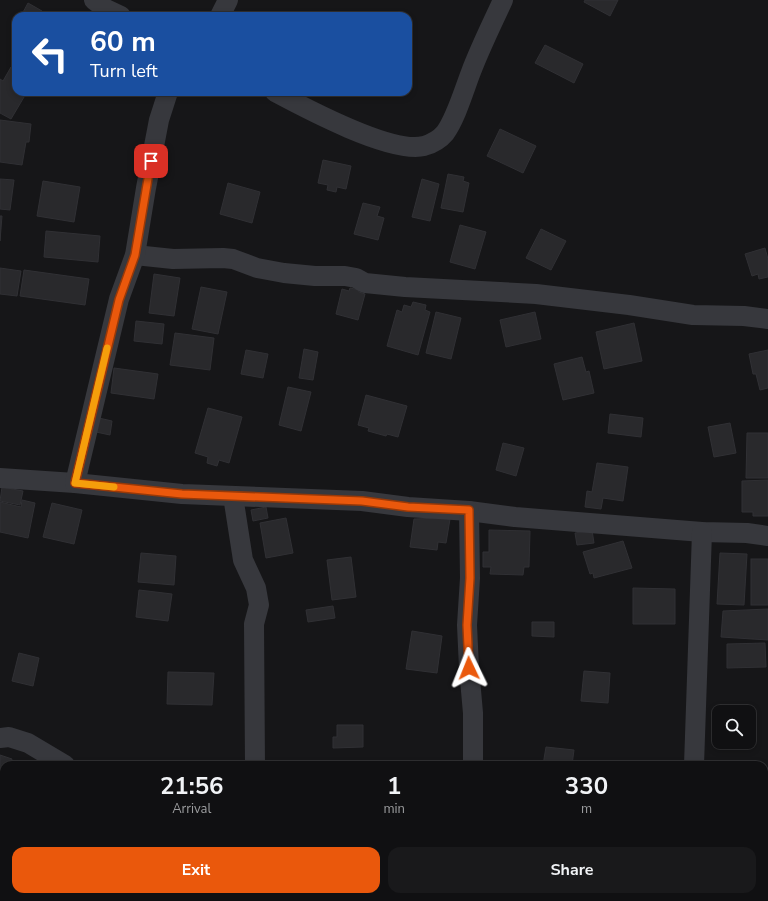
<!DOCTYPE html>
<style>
:root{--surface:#101012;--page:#19191b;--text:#f1f3f6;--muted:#9c9d9f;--line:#303032;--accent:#ea580c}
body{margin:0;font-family:"Nunito Sans",sans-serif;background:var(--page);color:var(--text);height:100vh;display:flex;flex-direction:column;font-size:15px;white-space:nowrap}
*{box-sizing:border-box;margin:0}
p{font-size:13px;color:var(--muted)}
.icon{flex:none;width:22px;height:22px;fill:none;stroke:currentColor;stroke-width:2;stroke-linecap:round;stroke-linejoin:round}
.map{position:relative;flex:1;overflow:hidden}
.sheet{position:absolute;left:0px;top:761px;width:768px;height:140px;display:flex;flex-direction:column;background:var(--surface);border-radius:12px 12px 0 0;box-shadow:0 2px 6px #0003,0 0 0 1px var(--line)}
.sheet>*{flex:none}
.hud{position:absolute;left:12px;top:12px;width:400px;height:84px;border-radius:12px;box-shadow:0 2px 6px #0003,0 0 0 1px var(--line);background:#1a4fa0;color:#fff;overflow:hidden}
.tools{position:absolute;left:712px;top:705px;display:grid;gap:8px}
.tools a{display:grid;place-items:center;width:44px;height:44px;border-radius:8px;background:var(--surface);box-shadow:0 2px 6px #0003,0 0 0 1px var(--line);font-size:20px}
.pin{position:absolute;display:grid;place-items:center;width:34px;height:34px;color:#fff;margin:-17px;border-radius:8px;box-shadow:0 2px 6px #0006}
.me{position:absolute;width:44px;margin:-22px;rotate:358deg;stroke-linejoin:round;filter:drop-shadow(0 0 3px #0008)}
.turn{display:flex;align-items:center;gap:14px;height:84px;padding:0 12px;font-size:18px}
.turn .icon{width:52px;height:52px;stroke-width:2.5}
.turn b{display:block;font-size:28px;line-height:34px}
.eta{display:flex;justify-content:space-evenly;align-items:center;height:68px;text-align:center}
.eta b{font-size:24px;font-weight:700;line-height:28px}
.cta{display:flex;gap:8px;margin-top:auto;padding:8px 12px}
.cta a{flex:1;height:46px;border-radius:12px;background:var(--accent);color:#fff;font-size:16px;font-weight:700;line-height:46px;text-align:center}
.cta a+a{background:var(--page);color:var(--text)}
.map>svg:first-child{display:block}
.building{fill:#29292c;stroke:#303034}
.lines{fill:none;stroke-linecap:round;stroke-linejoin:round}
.street{stroke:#37383d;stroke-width:20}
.route-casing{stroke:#983908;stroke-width:10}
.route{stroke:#ea580c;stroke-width:7}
.slow{stroke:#f59e0b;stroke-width:7}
</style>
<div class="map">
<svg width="768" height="901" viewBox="0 0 768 901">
<rect width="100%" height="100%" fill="#161618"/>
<g class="building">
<path d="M585 0H618L610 16 584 2Z"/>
<path d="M28 3 42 11 39 16H21Z"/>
<path d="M64 13 72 16H62Z"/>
<path d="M545 45 583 64 574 83 535 63Z"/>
<path d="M11 67 16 70V92H27L11 119 0 113V79L3 81Z"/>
<path d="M0 120 31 124 29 142H26L22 165 0 162Z"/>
<path d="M500 129 536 146 523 173 487 156Z"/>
<path d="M323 160 351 166 346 189 337 187 336 192 327 190 328 185 318 183Z"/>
<path d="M448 174 464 177 463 181 469 183 463 212 441 208Z"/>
<path d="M0 179 14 180 10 210 0 209Z"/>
<path d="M422 179 439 184 430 221 412 217Z"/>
<path d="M43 181 80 187 74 222 37 216Z"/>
<path d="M228 183 260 192 252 223 220 214Z"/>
<path d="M363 203 380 207 377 216 384 218 378 240 354 234Z"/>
<path d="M0 216H2L0 241Z"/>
<path d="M460 225 486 232 475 269 450 262Z"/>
<path d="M541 229 566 241 551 270 526 258Z"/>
<path d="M46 231 100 236 98 262 44 257Z"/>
<path d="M765 248 768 259V277L759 279 758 274 752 276 745 254Z"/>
<path d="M0 268 21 271 17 296 0 294Z"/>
<path d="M24 270 89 279 85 305 20 296Z"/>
<path d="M154 274 180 278 174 316 149 313Z"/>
<path d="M201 287 227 292 218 334 192 329Z"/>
<path d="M350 288 359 290V292L365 294 358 320 336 314 342 289 349 291Z"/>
<path d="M413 302 426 305 425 310 430 312 418 355 387 346 397 310 402 312 404 305 411 307Z"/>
<path d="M436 312 461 318 451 359 426 353Z"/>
<path d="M535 312 541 339 506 347 500 320Z"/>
<path d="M136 321 164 324 162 344 134 341Z"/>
<path d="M634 323 642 361 604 369 596 332Z"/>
<path d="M175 333 214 338 210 370 170 365Z"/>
<path d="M304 349 318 352 313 380 299 378Z"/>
<path d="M246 350 268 354 263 378 241 374Z"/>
<path d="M768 350V388L760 390 756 374H753L749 354Z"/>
<path d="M582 357 586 372 589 371 594 393 563 400 554 364Z"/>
<path d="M114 368 158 374 154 399 111 393Z"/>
<path d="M288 387 311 392 301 431 279 425Z"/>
<path d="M366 395 407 406 398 437 387 434 386 436 368 431 369 428 358 425Z"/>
<path d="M208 408 242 417 229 463 219 460 217 466 207 463 208 457 195 453Z"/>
<path d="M610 414 643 418 641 437 608 433Z"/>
<path d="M99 418 112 421 110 435 96 432Z"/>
<path d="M730 423 736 453 714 457 708 427Z"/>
<path d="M747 433H768V478H746Z"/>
<path d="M503 443 524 448 516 476 496 470Z"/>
<path d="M597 463 628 467 623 501 603 498 601 509 585 507 587 491 592 492Z"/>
<path d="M768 480V516H753V512H742V481Z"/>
<path d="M2 487 23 491 20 505 0 501Z"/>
<path d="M22 500 35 503 28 538 0 532V502L21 507Z"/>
<path d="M52 503 82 510 74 544 43 537Z"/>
<path d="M266 507 268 518 253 521 251 510Z"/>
<path d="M286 518 293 553 266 558 260 523Z"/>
<path d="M442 518 450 519 446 543 438 542 437 550 410 547 414 519Z"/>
<path d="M489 530 530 531 529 567H524L523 575 490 574 491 567H483V552H489Z"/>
<path d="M592 530 594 543 577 545 575 533Z"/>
<path d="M623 541 632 568 594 578 593 573 590 574 583 552Z"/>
<path d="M141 553 176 556 174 585 138 582Z"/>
<path d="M720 553 747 554 744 605 717 604Z"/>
<path d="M351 557 356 597 332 600 327 560Z"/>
<rect x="751" y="559" width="17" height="46"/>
<path d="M633 588 675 589V624H633Z"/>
<path d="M139 590 172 594 168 621 136 617Z"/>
<path d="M333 606 335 618 308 622 306 610Z"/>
<path d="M768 609V640L721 637 723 611Z"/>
<path d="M532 622H554V637L532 636Z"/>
<path d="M412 631 442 636 437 673 406 669Z"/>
<path d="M765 643 766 667 727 668V644Z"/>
<path d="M19 653 39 658 33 686 12 681Z"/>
<path d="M584 671 610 673 608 703 581 701Z"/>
<path d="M168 672 214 673 212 705 167 704Z"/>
<path d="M337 725H363V747L333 748V737H337Z"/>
<path d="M546 747 574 750 572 765H543Z"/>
<path d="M0 755 12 759 10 765H4V774L0 773Z"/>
<path d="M586 762 608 765H586Z"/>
<path d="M4 828V848L0 846V839Z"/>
<path d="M764 847H768V880L764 879Z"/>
<path d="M0 885 4 886V897H20L19 901H0Z"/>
<path d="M29 897H44L56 901H28Z"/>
<path d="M377 897H404L403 901H377Z"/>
<path d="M412 897H443L442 901H412Z"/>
<path d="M299 898 344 901H299Z"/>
</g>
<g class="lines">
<g class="street">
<path d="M94 0 106 9 121 16"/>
<path d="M220 16 228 0"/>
<path d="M275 92C305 108 391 154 424 146 431 144 440 139 445 133 456 118 464 90 471 72 480 48 492 24 503 0"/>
<path d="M135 255 173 259 223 258 233 259 257 268 284 273 315 276H345L356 278 365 283 405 287 536 294 629 305 693 315 744 316 768 319"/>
<path d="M0 478 75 483 182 494 362 501 408 507 469 511 515 517 702 532 747 533 768 536"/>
<path d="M75 483 119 299 135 255 146 188 159 120 168 92"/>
<path d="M233 496 243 560 256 588 259 605 254 624 255 765"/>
<path d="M469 511 470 578 467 625 469 668 473 713V765"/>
<path d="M0 738 9 737 28 743 65 765"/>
<path d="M694 765 702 532"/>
<path d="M265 897V901"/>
<path d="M470 897V901"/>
<path d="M695 901V897"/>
</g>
</g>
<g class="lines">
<g class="route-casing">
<path id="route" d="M151 161 135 255 119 300 75 483 182 494 362 501 408 507 469 510 470 578 467 625 469 668"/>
</g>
<use href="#route" class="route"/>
<path class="slow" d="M107 348 75 483 114 487"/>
</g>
</svg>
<div class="tools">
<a><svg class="icon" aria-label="search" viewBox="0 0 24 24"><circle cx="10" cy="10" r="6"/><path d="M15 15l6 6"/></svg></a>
</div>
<div class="pin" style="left:151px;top:161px;background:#d93025"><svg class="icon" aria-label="arrive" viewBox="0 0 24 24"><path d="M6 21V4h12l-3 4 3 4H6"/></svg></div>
<svg class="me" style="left:469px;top:668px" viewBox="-20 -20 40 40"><path d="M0-17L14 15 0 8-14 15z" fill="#ea580c" stroke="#fff" stroke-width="4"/></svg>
<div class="hud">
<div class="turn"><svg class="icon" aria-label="left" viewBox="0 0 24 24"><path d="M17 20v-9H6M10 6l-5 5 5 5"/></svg><div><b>60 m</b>Turn left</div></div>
</div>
<section class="sheet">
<div class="eta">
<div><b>21:56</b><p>Arrival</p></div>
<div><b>1</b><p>min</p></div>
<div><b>330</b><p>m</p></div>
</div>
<div class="cta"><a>Exit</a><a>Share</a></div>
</section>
</div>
